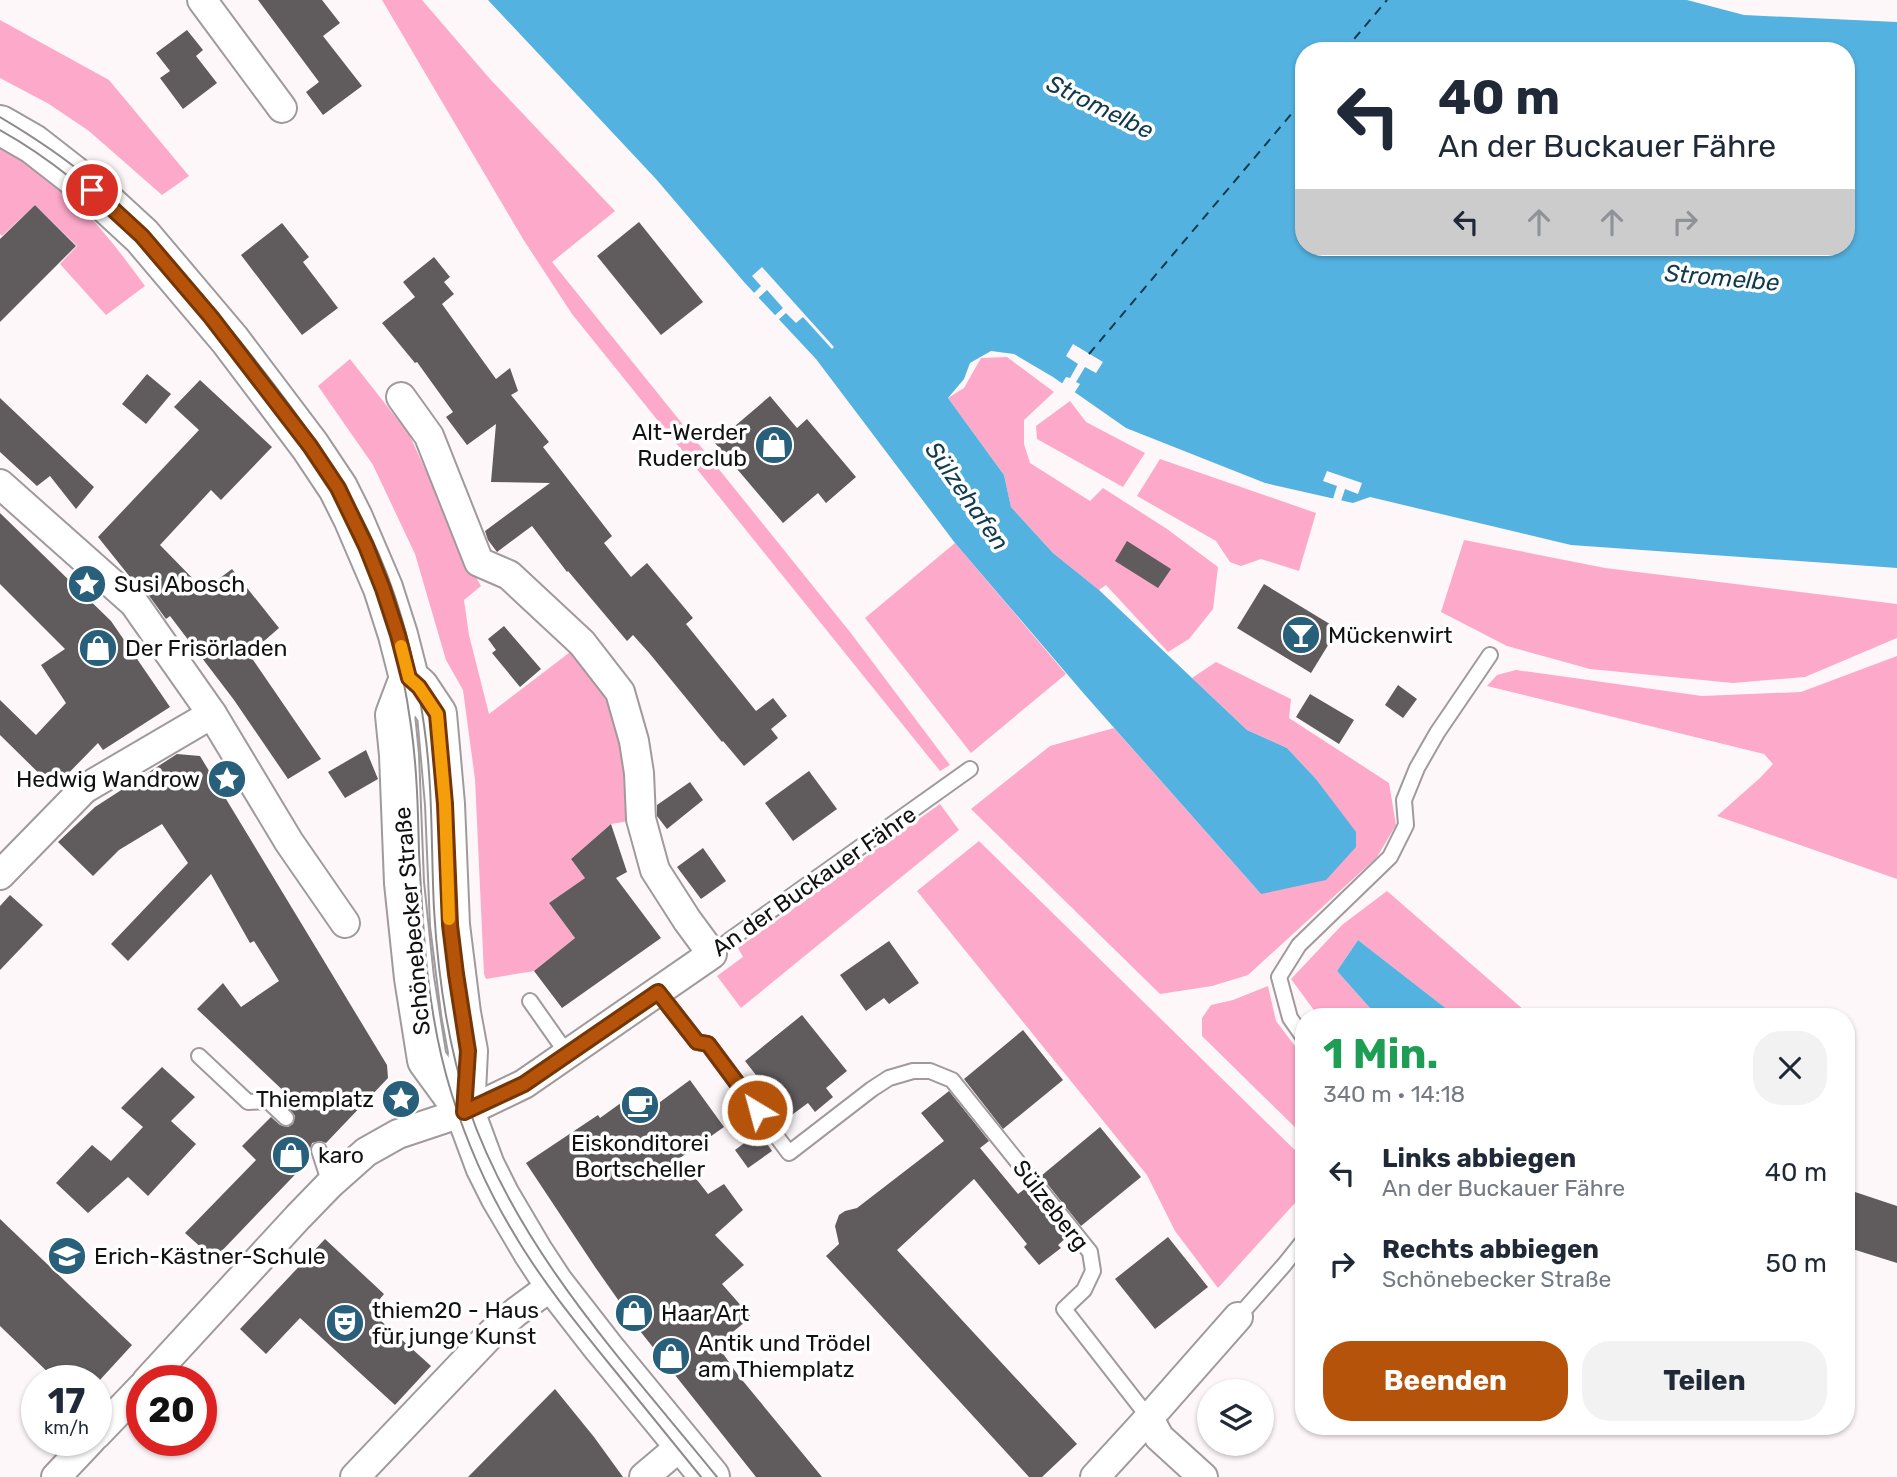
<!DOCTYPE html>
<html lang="de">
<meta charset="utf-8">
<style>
:root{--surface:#fff;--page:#f2f2f3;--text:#1f2937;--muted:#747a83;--accent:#b45309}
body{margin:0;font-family:Rubik,sans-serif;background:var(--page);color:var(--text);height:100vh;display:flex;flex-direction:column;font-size:26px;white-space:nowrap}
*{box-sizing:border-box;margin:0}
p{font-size:23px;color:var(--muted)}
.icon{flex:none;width:38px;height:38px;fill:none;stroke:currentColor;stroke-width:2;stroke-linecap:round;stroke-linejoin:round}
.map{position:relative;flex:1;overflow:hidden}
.details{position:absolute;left:1295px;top:1008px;width:560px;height:427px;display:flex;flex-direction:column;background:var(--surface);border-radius:28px;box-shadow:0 2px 5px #0004}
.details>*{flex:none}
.top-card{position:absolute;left:1295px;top:42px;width:560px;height:214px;border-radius:28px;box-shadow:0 2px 5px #0004;background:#fff;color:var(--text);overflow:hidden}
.fabs{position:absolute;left:1197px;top:1379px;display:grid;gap:14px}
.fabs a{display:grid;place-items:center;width:77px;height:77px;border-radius:50%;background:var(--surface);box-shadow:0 2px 5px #0004;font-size:35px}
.speed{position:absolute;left:21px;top:1365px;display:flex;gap:14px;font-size:35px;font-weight:700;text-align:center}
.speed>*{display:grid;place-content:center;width:91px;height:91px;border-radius:50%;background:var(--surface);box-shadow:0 2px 5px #0004;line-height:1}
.speed small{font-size:18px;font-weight:400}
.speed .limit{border:10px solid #d22;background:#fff;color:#111}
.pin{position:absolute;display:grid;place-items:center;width:60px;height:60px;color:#fff;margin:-30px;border:4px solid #fff;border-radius:50%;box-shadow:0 2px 7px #0007}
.me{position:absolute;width:77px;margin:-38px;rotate:323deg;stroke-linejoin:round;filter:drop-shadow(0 0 5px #0008)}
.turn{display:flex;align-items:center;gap:24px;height:147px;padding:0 28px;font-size:32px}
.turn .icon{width:91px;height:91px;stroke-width:2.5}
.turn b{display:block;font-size:49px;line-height:60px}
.lanes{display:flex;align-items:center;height:66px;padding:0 28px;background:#0003;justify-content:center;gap:35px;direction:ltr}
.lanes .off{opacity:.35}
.round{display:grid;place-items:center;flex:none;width:74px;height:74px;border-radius:28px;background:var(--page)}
.headline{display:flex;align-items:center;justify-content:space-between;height:119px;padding:0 28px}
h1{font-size:42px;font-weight:700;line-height:52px;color:#1e9e55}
.action{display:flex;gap:14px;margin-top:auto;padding:14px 28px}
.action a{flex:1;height:80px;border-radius:28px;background:var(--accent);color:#fff;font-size:28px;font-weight:700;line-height:80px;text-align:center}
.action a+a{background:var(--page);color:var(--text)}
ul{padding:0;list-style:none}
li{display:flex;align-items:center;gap:21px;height:91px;padding:0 28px}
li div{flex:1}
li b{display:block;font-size:26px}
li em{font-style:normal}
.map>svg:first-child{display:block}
.green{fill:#fda9c9}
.water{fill:#54b2e0;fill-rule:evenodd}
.pier{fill:#fdf7f9}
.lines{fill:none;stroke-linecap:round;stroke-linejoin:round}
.ferry{stroke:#113a4d;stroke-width:2;stroke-dasharray:9 7;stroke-linecap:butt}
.building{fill:#605b5c}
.service-casing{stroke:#a09a9c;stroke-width:18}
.minor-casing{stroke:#a09a9c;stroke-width:32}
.secondary-casing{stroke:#a09a9c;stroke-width:42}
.service{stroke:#fff;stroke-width:14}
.minor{stroke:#fff;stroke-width:28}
.secondary{stroke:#fff;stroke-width:38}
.tram{stroke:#8f8b8c;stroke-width:2}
.route-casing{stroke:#753606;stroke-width:18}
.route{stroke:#b45309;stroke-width:12}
.slow{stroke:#f59e0b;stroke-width:12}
.labels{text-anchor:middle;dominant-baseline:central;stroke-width:7;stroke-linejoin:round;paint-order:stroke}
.poi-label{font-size:23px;fill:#121111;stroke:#fff;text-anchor:start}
.street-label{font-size:23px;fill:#121111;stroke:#fff}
.water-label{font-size:24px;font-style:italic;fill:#113a4d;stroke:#fff}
</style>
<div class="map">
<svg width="1897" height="1477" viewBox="0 0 1897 1477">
<rect width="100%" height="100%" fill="#fdf7f9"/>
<g class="green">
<path d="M382 0H422L490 79 615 211 552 262 850 632 950 765 940 771 572 314 523 239Z"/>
<path d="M0 20 109 80 189 176 162 195 89 131 49 104 0 78Z"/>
<path d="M0 148C62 175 106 233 145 286L106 315 60 264 77 246 35 205 2 236 0 234Z"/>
<path d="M1007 357 1054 392 1024 420V444L1030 463 1090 501 1103 488 1167 529 1218 567 1213 609 1189 639 1168 652 1106 585 1099 590 1053 553 1011 507 1004 475 948 398 964 388 981 358Z"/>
<path d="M350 359 409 434 470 567 481 586 464 600 469 635 489 714 582 643 620 692 641 819 611 824 571 859 585 878 549 903 575 938 534 971 486 979 484 974 475 779 463 690 446 660 415 554 373 465 318 386Z"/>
<path d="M1070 401 1086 422 1145 453 1123 487 1037 439 1036 426Z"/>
<path d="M1160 459 1316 513 1299 571 1261 559 1241 566 1230 562 1216 541 1137 496Z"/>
<path d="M1464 540 1605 568 1897 604V638L1805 677 1733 683 1590 669 1507 646 1441 612Z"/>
<path d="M955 543 1066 674 971 753 865 618Z"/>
<path d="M1897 656V879L1717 816 1760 778 1773 764 1764 754 1487 686 1497 675 1516 670 1702 696 1801 692Z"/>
<path d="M1216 662 1291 699 1289 718 1389 783 1396 825 1377 857 1248 975 1212 986 1160 994 971 809 1050 746 1114 728 1261 894 1355 832 1316 779 1287 748 1247 730 1192 678Z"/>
<path d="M940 804 959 830 741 1008 717 976 743 957 738 948Z"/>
<path d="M979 841 1304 1159V1193L1218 1288 1175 1231 1147 1175 917 891Z"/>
<path d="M1387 891 1531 1016 1457 1017 1358 940 1337 971 1378 1017H1319L1291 979 1342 925Z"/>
<path d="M1268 986 1276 1021 1304 1058V1136L1202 1036V1018L1211 1005 1233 1000Z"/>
</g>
<g class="water">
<path d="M488 0H1687L1744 15 1897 22V568L1571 545 1370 497 1353 503 1265 483 1126 428 1053 377 1014 354 991 351 970 363 964 379 948 398 1004 475 1011 507 1053 553 1099 590 1247 730 1287 748 1316 779 1356 832V847L1326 880 1261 894 1085 695 955 543 816 359 744 282 656 179ZM1304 51H1846V247H1304Z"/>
<path d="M1358 940 1457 1017H1378L1337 971Z"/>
</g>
<g class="pier">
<path d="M762 267 834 347 832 349 803 317 796 323 786 313 777 321 773 317 783 308 767 290 757 299 753 294 761 286 752 276Z"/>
<path d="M1073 344 1103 362 1096 373 1085 367 1076 382 1080 384 1073 395 1060 387 1066 377 1070 378 1078 364 1066 356Z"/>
<path d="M1327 471 1362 483 1358 494 1345 489 1340 504 1332 502 1337 486 1323 481Z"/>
</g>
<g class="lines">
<g class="ferry">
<path d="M1344 51 1387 0"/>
<path d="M1089 354 1304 99"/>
</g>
</g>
<g class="building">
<path d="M258 0H322L340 23 323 36 362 86 323 115 306 92 319 82Z"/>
<path d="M187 30 203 50 196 56 217 83 183 109 160 78 170 71 156 53Z"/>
<path d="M35 205 76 246 0 322V239Z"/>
<path d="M639 222 703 302 661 335 597 256Z"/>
<path d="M282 223 309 257 303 262 338 308 302 335 241 255Z"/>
<path d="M434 257 450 277 444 282 454 294 442 304 496 379 510 368 518 391 511 395 549 442 543 447 612 536 604 543 631 577 647 563 693 618 686 624 756 711 773 698 787 716 771 729 778 738 744 766 723 741 722 742 650 654 633 635 627 641 568 571 567 572 532 526 497 552 488 540 485 531 550 483 491 482 496 424 467 445 446 417 453 412 417 362 415 363 382 323 415 297 403 282Z"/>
<path d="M147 374 171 394 146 424 122 404Z"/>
<path d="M200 380 272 447 221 500 211 490 160 545 204 590 232 569 279 628 249 654 321 759 288 779 234 700 170 616 166 619 147 593 130 577 98 537 199 430 174 407Z"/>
<path d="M770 396 797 428 807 419 856 477 826 503 818 493 783 523 715 443Z"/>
<path d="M0 398 94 487 76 509 50 476 37 486 0 452Z"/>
<path d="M0 513 111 621 170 707 103 750 98 743 54 788 0 735V700L36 735 66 703 41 665 65 649 0 584Z"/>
<path d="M1127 541 1171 569 1158 588 1115 561Z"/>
<path d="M1264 584 1338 629 1311 673 1237 628Z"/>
<path d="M504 626 541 669 520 687 492 653 496 650 488 639Z"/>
<path d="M1398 685 1417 699 1403 718 1385 705Z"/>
<path d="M1310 694 1354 720 1339 744 1296 717Z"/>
<path d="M366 750 378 779 345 798 328 772Z"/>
<path d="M177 754 200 756 387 1065 388 1078 326 1143 320 1141 312 1143 310 1149 311 1158 214 1259 185 1233 256 1160 242 1146 271 1117 280 1125 288 1127 293 1124 295 1116 285 1104 291 1098 197 1009 223 983 241 1007 279 981 254 941 250 943 211 874 128 961 111 944 188 863 162 824 119 850 93 876 58 842 95 807Z"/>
<path d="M809 771 837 809 793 841 765 803Z"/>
<path d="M690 782 703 800 667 829 657 816V805Z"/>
<path d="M611 824 627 872 616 878 661 938 562 1008 534 971 575 938 549 903 585 878 571 859Z"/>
<path d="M703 848 726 881 701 899 677 867Z"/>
<path d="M10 895 43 925 0 970V906Z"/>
<path d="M889 941 919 983 889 1004 884 998 866 1011 840 975Z"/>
<path d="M802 1015 847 1071 826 1088 833 1097 815 1112 808 1103 789 1117 745 1061Z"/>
<path d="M1023 1030 1063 1080 1003 1129 964 1079Z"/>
<path d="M162 1067 195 1097 171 1121 196 1144 148 1196 128 1177 88 1213 56 1183 92 1145 111 1161 143 1127 121 1108Z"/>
<path d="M690 1080 724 1127 680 1158 708 1194 724 1184 743 1210 715 1235 744 1265 722 1284 751 1317 717 1345 738 1375 822 1477H756L640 1331 595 1267 526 1163 598 1115 600 1118 643 1087 656 1105Z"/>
<path d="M949 1091 989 1141 980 1148 1018 1194 1026 1188 1066 1238 1058 1245 1061 1248 1039 1265 1024 1247 1027 1244 974 1179 897 1250 1077 1444 1042 1477H1029L826 1256 839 1244 835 1226 839 1215 845 1211 857 1208 944 1141 921 1113Z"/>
<path d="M1100 1127 1141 1177 1081 1226 1041 1176Z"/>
<path d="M759 1132 772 1151 748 1168 735 1150Z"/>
<path d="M1846 1189 1897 1206V1263L1846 1247Z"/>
<path d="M0 1219 132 1345 99 1381H57L0 1326Z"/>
<path d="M1168 1237 1208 1287 1155 1329 1115 1279Z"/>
<path d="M325 1239 384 1294 370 1311 431 1366 395 1405 300 1318 266 1354 240 1329Z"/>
<path d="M555 1389 594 1437 623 1477H468Z"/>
</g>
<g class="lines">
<g class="service-casing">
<g id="service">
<path d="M712 954 731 939 970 769"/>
<path d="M658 992 697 1042 708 1044 789 1153 872 1089 889 1078 913 1071H930L952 1080 1090 1252 1093 1271 1084 1290 1064 1309 1149 1418"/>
<path d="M530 1001 568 1055"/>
<path d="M1304 1038 1290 1018 1279 977 1299 945 1390 857 1406 825 1404 800 1417 768 1437 733 1490 655"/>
<path d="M199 1056 248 1102 268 1101 286 1118"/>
<path d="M319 1150 330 1184"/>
<path d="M1238 1317 1284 1265 1304 1240"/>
</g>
</g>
<g class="minor-casing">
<g id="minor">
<path d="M202 0 282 108"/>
<path d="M0 484 134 603 212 714 289 842 345 923"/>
<path d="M0 875 84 789 212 714"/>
<path d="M147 1381 298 1217 330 1184 366 1152 398 1134 470 1110 524 1084 712 954 687 920 655 870 641 819 639 773 634 741 620 692 582 643 509 575 479 562 429 436 401 397"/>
<path d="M1149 1418 1238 1317"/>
<path d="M96 1435 142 1387"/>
<path d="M56 1477 91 1440"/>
<path d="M355 1477 492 1333 516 1312 554 1284"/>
<path d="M644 1477 683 1444"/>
<path d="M1095 1477 1149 1418 1159 1437 1203 1477"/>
</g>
</g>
<g class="secondary-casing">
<g id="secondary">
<path d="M0 125 33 144 92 190 142 236 230 340 310 446 338 488 353 518 383 588 398 635 409 678 419 687 437 714 445 804 450 925 461 1013 468 1051 465 1112"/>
<path d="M409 678 395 715 399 755 404 883 414 978 427 1060 465 1112 485 1166 500 1196 533 1252 554 1284 603 1347 710 1477"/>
</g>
</g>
<use href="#service" class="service"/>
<use href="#minor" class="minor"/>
<use href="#secondary" class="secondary"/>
<g class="tram">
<path d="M0 117C32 136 64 157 92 181 147 228 193 285 239 340 287 400 335 463 369 533 398 592 415 659 424 725 433 786 431 848 434 909 438 976 447 1042 468 1106 517 1250 623 1361 717 1477"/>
<path d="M0 130C108 190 184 288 257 385 294 434 330 481 357 537 385 597 402 660 411 726 417 768 418 810 419 852 423 934 427 1016 452 1095 467 1143 487 1189 513 1232 541 1280 576 1323 611 1366 641 1403 671 1440 701 1477"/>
</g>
</g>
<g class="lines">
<g class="route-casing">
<path id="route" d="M92 190 142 236 211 317 310 446 338 488 366 546 383 589 398 635 409 678 419 687 437 714 445 804 450 925 456 974 468 1051 464 1112 524 1084 658 992 697 1042 708 1044 757 1110"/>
</g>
<use href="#route" class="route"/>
<path class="slow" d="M401 646 409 678 419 687 437 714 445 804 449 919"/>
</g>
<defs>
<g id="shop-disc" transform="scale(2.0125)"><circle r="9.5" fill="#285f7a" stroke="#fff"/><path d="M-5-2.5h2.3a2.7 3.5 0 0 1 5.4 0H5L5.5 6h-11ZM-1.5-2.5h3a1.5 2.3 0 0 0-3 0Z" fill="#fff"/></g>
<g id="sight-disc" transform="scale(2.0125)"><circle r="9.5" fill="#285f7a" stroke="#fff"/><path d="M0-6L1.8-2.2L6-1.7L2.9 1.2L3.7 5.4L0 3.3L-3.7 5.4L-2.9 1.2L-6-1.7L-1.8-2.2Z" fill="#fff"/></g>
<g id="bar-disc" transform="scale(2.0125)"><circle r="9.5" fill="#285f7a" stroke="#fff"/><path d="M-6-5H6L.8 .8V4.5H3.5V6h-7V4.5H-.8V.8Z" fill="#fff"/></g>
<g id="cafe-disc" transform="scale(2.0125)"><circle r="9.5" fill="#285f7a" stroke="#fff"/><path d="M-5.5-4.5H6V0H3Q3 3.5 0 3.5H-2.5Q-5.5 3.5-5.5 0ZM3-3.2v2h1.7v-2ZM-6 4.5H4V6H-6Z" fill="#fff"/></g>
<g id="school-disc" transform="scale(2.0125)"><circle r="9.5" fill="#285f7a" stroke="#fff"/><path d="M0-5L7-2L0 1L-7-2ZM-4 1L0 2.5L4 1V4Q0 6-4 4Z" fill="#fff"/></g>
<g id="theatre-disc" transform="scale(2.0125)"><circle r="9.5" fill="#285f7a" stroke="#fff"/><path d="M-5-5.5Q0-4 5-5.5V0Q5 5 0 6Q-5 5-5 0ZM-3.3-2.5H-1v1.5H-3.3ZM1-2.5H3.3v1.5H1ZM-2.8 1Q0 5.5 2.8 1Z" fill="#fff"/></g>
</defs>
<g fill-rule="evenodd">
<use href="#shop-disc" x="774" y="445"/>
<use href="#sight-disc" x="87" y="584"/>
<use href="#bar-disc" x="1301" y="635"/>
<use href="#shop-disc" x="98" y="648"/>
<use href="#sight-disc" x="227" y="779"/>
<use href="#sight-disc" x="401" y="1099"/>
<use href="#cafe-disc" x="640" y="1105"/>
<use href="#shop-disc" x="291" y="1155"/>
<use href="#school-disc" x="67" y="1256"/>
<use href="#shop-disc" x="634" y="1313"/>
<use href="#theatre-disc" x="345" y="1323"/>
<use href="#shop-disc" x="671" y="1356"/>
</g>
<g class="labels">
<g class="poi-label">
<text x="747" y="432" text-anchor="end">Alt-Werder<tspan x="747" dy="26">Ruderclub</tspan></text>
<text x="114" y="584">Susi Abosch</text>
<text x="1328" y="635">Mückenwirt</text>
<text x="125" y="648">Der Frisörladen</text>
<text x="200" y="779" text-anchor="end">Hedwig Wandrow</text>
<text x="374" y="1099" text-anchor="end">Thiemplatz</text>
<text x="640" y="1143" text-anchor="middle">Eiskonditorei<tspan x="640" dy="26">Bortscheller</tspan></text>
<text x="318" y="1155">karo</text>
<text x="94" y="1256">Erich-Kästner-Schule</text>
<text x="372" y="1310">thiem20 - Haus<tspan x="372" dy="26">für junge Kunst</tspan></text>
<text x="661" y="1313">Haar Art</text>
<text x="698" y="1343">Antik und Trödel<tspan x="698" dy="26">am Thiemplatz</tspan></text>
</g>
<g class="street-label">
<text transform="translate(814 881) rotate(-35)">An der Buckauer Fähre</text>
<text transform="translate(412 921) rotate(-95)">Schönebecker Straße</text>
<text transform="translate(1051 1205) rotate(52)">Sülzeberg</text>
</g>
<g class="water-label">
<text transform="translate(1100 107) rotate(26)">Stromelbe</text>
<text transform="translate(1722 278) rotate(5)">Stromelbe</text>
<text transform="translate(967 496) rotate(55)">Sülzehafen</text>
</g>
</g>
</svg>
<div class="fabs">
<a><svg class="icon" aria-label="layers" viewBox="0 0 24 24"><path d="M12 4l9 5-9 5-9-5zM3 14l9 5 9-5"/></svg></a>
</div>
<div class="speed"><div>17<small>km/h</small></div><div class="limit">20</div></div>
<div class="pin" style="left:92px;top:190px;background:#d93025"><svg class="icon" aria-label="arrive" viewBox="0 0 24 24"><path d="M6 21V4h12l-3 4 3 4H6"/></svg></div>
<svg class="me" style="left:757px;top:1110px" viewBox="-20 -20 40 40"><circle r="17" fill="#b45309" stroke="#fff" stroke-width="3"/><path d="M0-11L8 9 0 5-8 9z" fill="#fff"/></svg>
<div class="top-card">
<div class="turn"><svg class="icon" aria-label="left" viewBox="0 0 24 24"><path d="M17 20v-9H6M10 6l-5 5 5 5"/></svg><div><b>40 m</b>An der Buckauer Fähre</div></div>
<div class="lanes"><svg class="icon" aria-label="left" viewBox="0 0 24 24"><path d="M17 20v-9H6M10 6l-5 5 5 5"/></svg><svg class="icon off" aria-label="ahead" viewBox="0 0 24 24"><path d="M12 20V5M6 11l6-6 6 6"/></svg><svg class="icon off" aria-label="ahead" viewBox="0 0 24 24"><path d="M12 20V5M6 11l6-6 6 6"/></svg><svg class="icon off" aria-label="right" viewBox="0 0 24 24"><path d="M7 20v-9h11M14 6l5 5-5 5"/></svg></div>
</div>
<section class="details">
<div class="headline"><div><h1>1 Min.</h1><p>340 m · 14:18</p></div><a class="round"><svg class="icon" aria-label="close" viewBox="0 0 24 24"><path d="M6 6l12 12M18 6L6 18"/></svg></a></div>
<ul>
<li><svg class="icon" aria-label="left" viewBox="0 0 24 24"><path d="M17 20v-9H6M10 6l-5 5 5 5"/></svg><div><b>Links abbiegen</b><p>An der Buckauer Fähre</p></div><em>40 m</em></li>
<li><svg class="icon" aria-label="right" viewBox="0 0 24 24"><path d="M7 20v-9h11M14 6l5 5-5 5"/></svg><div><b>Rechts abbiegen</b><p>Schönebecker Straße</p></div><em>50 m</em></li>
</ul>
<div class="action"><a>Beenden</a><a>Teilen</a></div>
</section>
</div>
